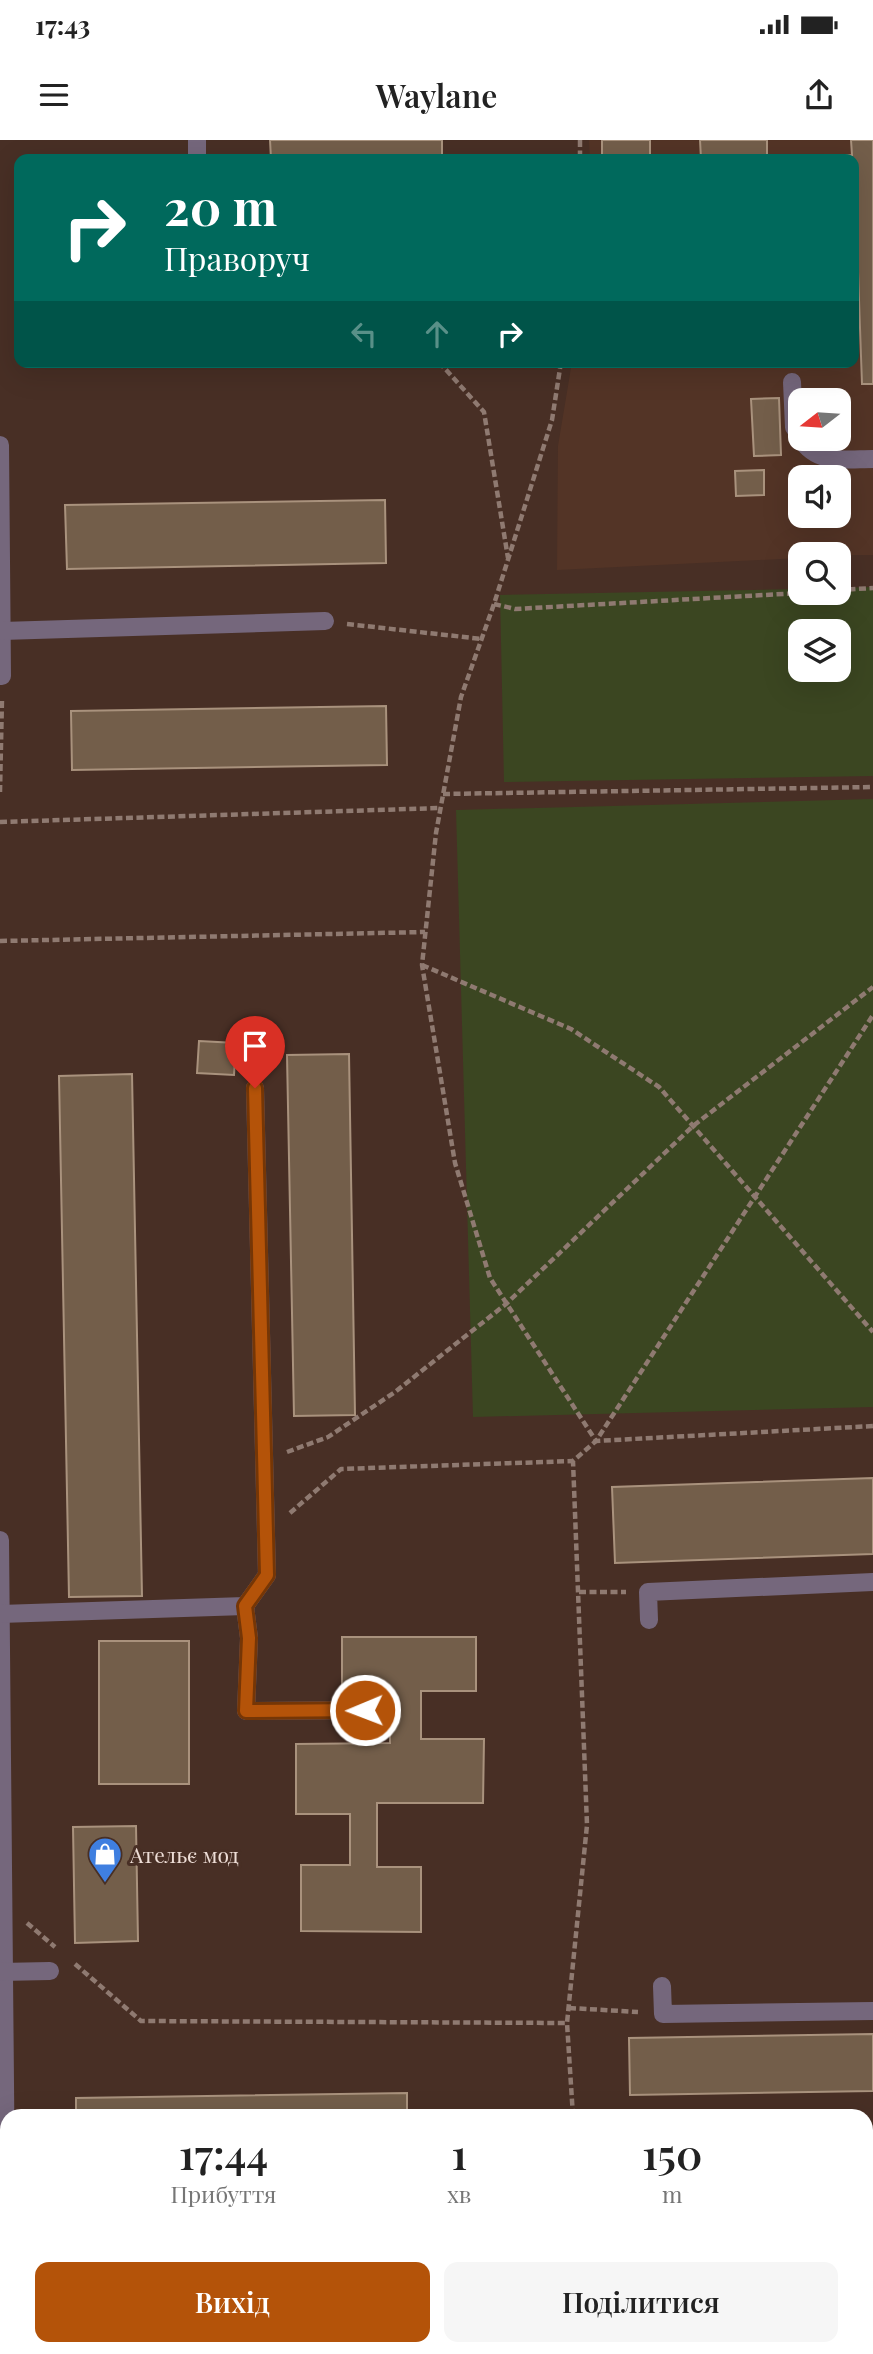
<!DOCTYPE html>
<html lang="uk">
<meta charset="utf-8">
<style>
:root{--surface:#fff;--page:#f6f6f6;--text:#222;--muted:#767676;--accent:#b45309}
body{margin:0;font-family:"Playfair Display",serif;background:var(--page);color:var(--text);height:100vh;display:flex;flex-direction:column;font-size:26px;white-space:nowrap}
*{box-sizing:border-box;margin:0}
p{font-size:23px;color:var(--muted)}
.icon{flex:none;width:38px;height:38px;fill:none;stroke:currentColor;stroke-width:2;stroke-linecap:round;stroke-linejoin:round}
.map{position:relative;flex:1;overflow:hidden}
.side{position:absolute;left:0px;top:1969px;width:873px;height:247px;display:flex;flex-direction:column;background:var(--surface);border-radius:21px 21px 0 0;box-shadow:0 7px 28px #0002}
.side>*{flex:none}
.banner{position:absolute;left:14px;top:14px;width:845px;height:214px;border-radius:14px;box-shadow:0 7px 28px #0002;background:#00695c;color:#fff;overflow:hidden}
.needle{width:46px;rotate:253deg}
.fabs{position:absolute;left:788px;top:248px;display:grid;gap:14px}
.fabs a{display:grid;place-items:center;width:63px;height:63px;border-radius:14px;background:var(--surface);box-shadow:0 7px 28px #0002;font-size:35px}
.pin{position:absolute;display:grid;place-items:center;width:60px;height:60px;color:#fff;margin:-72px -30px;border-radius:50% 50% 50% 0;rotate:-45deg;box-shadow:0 0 7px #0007}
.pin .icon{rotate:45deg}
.me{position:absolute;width:77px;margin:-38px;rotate:269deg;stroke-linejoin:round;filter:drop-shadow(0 0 5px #0008)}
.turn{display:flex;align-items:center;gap:24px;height:147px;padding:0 35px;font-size:32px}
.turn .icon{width:91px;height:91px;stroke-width:2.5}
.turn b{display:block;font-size:49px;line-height:60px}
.lanes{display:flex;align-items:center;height:66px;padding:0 35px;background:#0003;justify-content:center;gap:35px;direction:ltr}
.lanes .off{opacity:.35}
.eta{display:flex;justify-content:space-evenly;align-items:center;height:119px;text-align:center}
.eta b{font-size:42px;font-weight:600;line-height:49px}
.button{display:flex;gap:14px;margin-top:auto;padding:14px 35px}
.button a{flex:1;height:80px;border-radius:14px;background:var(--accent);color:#fff;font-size:28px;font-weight:600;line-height:80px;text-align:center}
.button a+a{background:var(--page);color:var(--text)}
.status{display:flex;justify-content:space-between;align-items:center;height:49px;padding:0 35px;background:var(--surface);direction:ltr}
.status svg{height:19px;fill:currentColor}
header{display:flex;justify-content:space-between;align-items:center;height:91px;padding:0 35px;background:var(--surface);font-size:32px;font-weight:600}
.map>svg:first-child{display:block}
.built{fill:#533426;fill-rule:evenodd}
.green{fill:#3b4621;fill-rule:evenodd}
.building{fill:#735e4a;stroke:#a9927d;stroke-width:2}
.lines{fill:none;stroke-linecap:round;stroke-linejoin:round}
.path{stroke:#8f7a71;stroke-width:4.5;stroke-dasharray:7 3.5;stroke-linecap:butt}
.service{stroke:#75677c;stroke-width:18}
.route-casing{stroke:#753606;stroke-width:18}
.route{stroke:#b45309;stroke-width:12}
.labels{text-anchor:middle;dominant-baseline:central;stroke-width:6;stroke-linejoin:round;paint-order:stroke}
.poi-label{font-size:21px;fill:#edddd6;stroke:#482f25;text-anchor:start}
</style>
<div class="status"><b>17:43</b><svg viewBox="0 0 49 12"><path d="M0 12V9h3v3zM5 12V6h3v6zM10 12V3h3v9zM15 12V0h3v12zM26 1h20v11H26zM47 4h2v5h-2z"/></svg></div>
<header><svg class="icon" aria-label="menu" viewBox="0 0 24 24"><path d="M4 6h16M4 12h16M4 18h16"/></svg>Waylane<svg class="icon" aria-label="share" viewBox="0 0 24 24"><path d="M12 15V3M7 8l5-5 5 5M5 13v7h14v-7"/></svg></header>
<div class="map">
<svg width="873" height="2214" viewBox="0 0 873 2214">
<rect width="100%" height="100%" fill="#482f25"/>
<path class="built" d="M589 0H873V415H800V418L557 430 558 306 572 222H854V19H590ZM800 261H838V299H800ZM800 338H838V376H800Z"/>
<g class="green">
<path d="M873 447V636L504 642 500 455 800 449V453H838V448ZM800 492H838V530H800Z"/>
<path d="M873 659V1267L473 1277 456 670Z"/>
</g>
<g class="building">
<path d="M270 0H442V19H271Z"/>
<rect x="602" y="0" width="48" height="19"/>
<path d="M700 0H767V18L852 15 851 0H873V244H862L854 19H701Z"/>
<path d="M779 258 781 315 754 316 751 259Z"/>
<path d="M764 330V355L736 356 735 331Z"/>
<path d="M385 360 386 423 67 429 65 365Z"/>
<path d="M386 566 387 625 72 630 71 571Z"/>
<path d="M199 901 236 903 234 935 197 933Z"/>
<path d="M349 914 355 1275 294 1276 287 915Z"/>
<path d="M132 934 142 1456 69 1457 59 936Z"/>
<path d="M873 1338V1414L615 1423 612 1347Z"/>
<path d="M342 1497H476V1551H421V1599H484L483 1663H377V1727H421V1792L301 1791V1725H350V1674H296V1604L390 1603V1558L342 1559Z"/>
<rect x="99" y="1501" width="90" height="143"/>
<path d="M136 1686 138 1801 75 1803 73 1687Z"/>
<path d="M873 1894V1951L630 1955 629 1898Z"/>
<path d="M407 1953V1976H76V1958Z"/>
<path d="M866 2190H873V2214H694V2208H866Z"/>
<rect x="395" y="2208" width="85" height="6"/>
</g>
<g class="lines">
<g class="path">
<path d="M580 0V19"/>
<path d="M439 222 484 272 508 418"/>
<path d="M561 222 552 280 494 464 461 557 436 693 422 825 455 1023 490 1138 596 1301 873 1286"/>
<path d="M838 450 873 448"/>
<path d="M494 464 515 469 800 453"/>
<path d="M347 484 482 499"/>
<path d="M0 652 2 559"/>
<path d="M443 654 873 647"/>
<path d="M0 682 440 668"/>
<path d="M0 801 425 792"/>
<path d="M422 825 571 889 659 947 873 1192"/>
<path d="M287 1312 328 1297 395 1252 506 1164 693 986 873 847"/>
<path d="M290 1373 341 1329 573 1321"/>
<path d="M579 1452H626"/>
<path d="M27 1783 55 1807"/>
<path d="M75 1824 141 1881 567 1883"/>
<path d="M569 1868 638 1872"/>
<path d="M573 1976 567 1883 587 1685 573 1321 596 1301 873 875"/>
<path d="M564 2214V2208"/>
</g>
<g class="service">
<path d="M197 0V19"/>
<path d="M792 242 794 287 800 296"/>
<path d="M801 299C817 325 846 319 873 319"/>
<path d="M0 305 2 536H0"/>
<path d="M2 491 325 481"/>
<path d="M0 1400 6 2052"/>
<path d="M245 1466 249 1498 246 1571 365 1570"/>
<path d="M0 1474 245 1466 267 1435 255 948"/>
<path d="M649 1480 648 1452 873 1442"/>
<path d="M0 1832 50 1831"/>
<path d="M662 1846 663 1874 873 1871"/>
<path d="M596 2208V2214"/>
</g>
</g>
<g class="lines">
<g class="route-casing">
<path id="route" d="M255 948 267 1435 245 1466 249 1498 246 1571 365 1570"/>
</g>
<use href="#route" class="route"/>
</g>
<defs>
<g id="shop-pin" transform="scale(1.75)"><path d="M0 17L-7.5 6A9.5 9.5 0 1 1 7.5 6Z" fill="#3f7fe0" stroke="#482f25"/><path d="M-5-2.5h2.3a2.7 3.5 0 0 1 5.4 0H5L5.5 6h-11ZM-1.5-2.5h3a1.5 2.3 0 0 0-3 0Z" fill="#fff"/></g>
</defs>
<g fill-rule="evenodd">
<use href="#shop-pin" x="105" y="1714"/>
</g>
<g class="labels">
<g class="poi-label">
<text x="130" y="1714">Ательє мод</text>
</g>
</g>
</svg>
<div class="fabs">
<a><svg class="needle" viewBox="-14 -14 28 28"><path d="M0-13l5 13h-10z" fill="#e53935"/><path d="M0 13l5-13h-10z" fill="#767676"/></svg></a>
<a><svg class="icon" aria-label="sound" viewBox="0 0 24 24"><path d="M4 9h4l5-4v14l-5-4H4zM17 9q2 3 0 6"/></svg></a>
<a><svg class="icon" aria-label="search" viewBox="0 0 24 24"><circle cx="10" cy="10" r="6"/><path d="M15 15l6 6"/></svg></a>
<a><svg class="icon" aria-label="layers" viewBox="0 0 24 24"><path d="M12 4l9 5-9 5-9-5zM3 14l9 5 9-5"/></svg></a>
</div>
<div class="pin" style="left:255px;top:948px;background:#d93025"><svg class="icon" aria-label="arrive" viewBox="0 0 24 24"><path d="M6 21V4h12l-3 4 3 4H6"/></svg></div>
<svg class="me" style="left:365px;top:1570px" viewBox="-20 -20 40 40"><circle r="17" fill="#b45309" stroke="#fff" stroke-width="3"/><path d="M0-11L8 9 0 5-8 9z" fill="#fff"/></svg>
<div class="banner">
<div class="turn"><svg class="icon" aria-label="right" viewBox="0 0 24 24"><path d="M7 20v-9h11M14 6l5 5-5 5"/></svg><div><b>20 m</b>Праворуч</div></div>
<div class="lanes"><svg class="icon off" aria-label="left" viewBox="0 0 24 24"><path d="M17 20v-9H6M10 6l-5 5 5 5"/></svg><svg class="icon off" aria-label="ahead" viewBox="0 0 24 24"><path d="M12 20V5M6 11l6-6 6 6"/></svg><svg class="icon" aria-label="right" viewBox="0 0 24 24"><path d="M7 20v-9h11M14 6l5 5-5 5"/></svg></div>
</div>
<section class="side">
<div class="eta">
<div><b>17:44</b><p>Прибуття</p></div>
<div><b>1</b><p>хв</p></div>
<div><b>150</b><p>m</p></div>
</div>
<div class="button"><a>Вихід</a><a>Поділитися</a></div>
</section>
</div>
